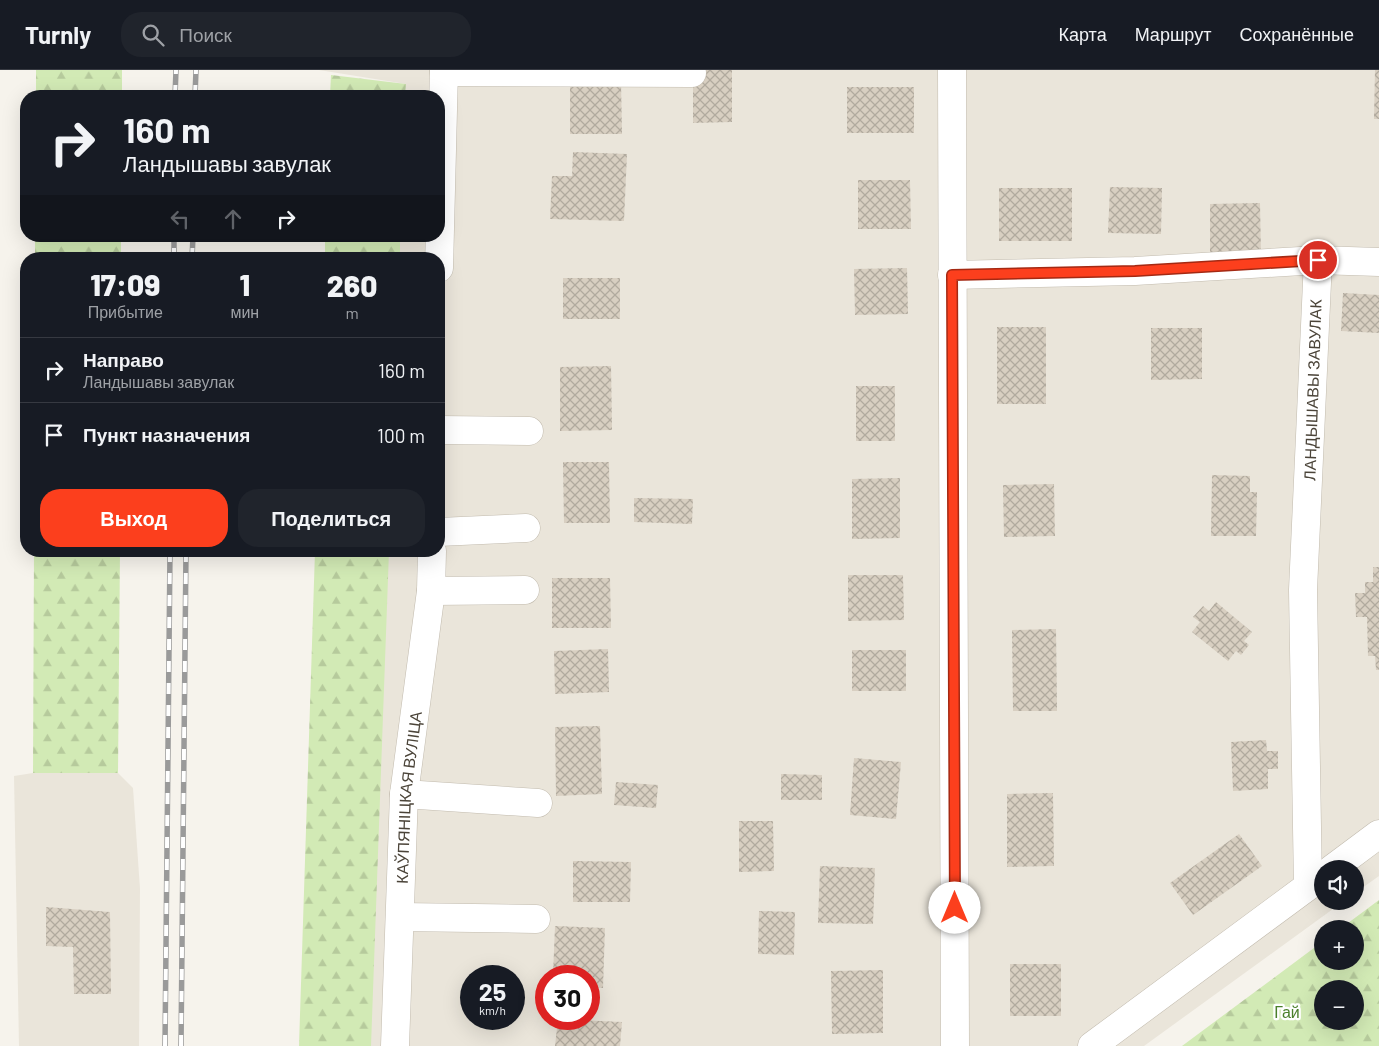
<!DOCTYPE html>
<html lang="ru">
<meta charset="utf-8">
<style>
:root{--surface:#171b24;--page:#20242c;--text:#f1f3f6;--muted:#9ea1a6;--line:#363941;--accent:#fc3f1d}
body{margin:0;font-family:Barlow,sans-serif;background:var(--page);color:var(--text);height:100vh;display:flex;flex-direction:column;font-size:19px;white-space:nowrap}
*{box-sizing:border-box;margin:0}
p{font-size:16px;color:var(--muted)}
.icon{flex:none;width:28px;height:28px;fill:none;stroke:currentColor;stroke-width:2;stroke-linecap:round;stroke-linejoin:round}
.map{position:relative;flex:1;overflow:hidden}
.details{position:absolute;left:20px;top:182px;width:425px;height:305px;display:flex;flex-direction:column;background:var(--surface);border-radius:20px;box-shadow:0 5px 20px #0002}
.details>*{flex:none}
.banner{position:absolute;left:20px;top:20px;width:425px;height:152px;border-radius:20px;box-shadow:0 5px 20px #0002;background:#171b24;color:var(--text);overflow:hidden}
.controls{position:absolute;left:1314px;top:790px;display:grid;gap:10px}
.controls a{display:grid;place-items:center;width:50px;height:50px;border-radius:50%;background:var(--surface);box-shadow:0 5px 20px #0002;font-size:25px}
.speed{position:absolute;left:460px;top:895px;display:flex;gap:10px;font-size:25px;font-weight:700;text-align:center}
.speed>*{display:grid;place-content:center;width:65px;height:65px;border-radius:50%;background:var(--surface);box-shadow:0 5px 20px #0002;line-height:1}
.speed small{font-size:12px;font-weight:400}
.speed .limit{border:8px solid #d22;background:#fff;color:#111}
.pin{position:absolute;display:grid;place-items:center;width:42px;height:42px;color:#fff;margin:-21px;border:2px solid #fff;border-radius:50%;box-shadow:0 1px 5px #0007}
.me{position:absolute;width:55px;margin:-28px;rotate:0deg;stroke-linejoin:round;filter:drop-shadow(0 0 4px #0008)}
.turn{display:flex;align-items:center;gap:18px;height:105px;padding:0 20px;font-size:22px}
.turn .icon{width:65px;height:65px;stroke-width:2.5}
.turn b{display:block;font-size:35px;line-height:42px}
.lanes{display:flex;align-items:center;height:48px;padding:0 20px;background:#0003;justify-content:center;gap:25px;direction:ltr}
.lanes .off{opacity:.35}
.eta{display:flex;justify-content:space-evenly;align-items:center;height:85px;text-align:center}
.eta b{font-size:30px;font-weight:800;line-height:35px}
.cta{display:flex;gap:10px;margin-top:auto;padding:10px 20px}
.cta a{flex:1;height:58px;border-radius:20px;background:var(--accent);color:#fff;font-size:20px;font-weight:800;line-height:58px;text-align:center}
.cta a+a{background:var(--page);color:var(--text)}
ul{padding:0;list-style:none}
li{display:flex;align-items:center;gap:15px;height:65px;padding:0 20px;border-top:1px solid var(--line)}
li div{flex:1}
li b{display:block;font-size:19px}
li em{font-style:normal}
header{display:flex;align-items:center;gap:30px;box-sizing:border-box;height:70px;padding:0 25px;background:var(--surface);border-bottom:1px solid var(--line)}
header strong{font-size:24px}
nav{display:flex;gap:28px;margin-inline-start:auto;font-size:18px}
.search{width:350px;height:45px;background:var(--page);display:flex;align-items:center;gap:12px;box-sizing:border-box;padding:0 18px;border-radius:20px;color:var(--muted);font-size:19px}
.map>svg:first-child{display:block}
.residential{fill:#eae5da;fill-rule:evenodd}
.forest{fill:url(#forest-firs);fill-rule:evenodd}
.building{fill:url(#building-cross-hatch)}
.lines{fill:none;stroke-linecap:round;stroke-linejoin:round}
.minor-casing{stroke:#c2bbae;stroke-width:29}
.minor{stroke:#fff;stroke-width:28}
.rail-casing{stroke:#9a9a9a;stroke-width:5.5}
.rail{stroke:#fff;stroke-width:4;stroke-dasharray:11;stroke-linecap:butt}
.route-casing{stroke:#a42913;stroke-width:12}
.route{stroke:#fc3f1d;stroke-width:9}
.labels{text-anchor:middle;dominant-baseline:central;stroke-width:4.5;stroke-linejoin:round;paint-order:stroke}
.street-label{font-size:16px;fill:#4b4439;stroke:#fff}
.park-label{font-size:16px;fill:#4a7f2a;stroke:#fff}
</style>
<header>
<strong>Turnly</strong>
<div class="search"><svg class="icon" aria-label="search" viewBox="0 0 24 24"><circle cx="10" cy="10" r="6"/><path d="M15 15l6 6"/></svg>Поиск</div>
<nav><a>Карта</a><a>Маршрут</a><a>Сохранённые</a></nav>
</header>
<div class="map">
<svg width="1379" height="976" viewBox="0 0 1379 976">
<defs>
<pattern id="forest-firs" width="22" height="20" patternUnits="userSpaceOnUse" patternTransform="scale(1.25)"><rect width="22" height="20" fill="#d2eab5"/><path d="M5 1l3.5 6h-7zM16 11l3.5 6h-7z" fill="#b6ca9c"/></pattern>
<pattern id="building-cross-hatch" width="8" height="8" patternUnits="userSpaceOnUse" patternTransform="scale(1.25)"><rect width="8" height="8" fill="#d8cfc1"/><path d="M0 0l8 8M0 8l8-8" fill="none" stroke="#b1aa9e"/></pattern>
</defs>
<rect width="100%" height="100%" fill="#f6f3ec"/>
<g class="residential">
<path d="M319 0H1379V806L1355 823V799H1322V831H1344L1144 976H367L387 481H439V189H399L400 166H439V26H405L406 14ZM471 906H514V949H471ZM546 906H589V949H546Z"/>
<path d="M33 703H118L133 718 140 819 139 976H19L14 706Z"/>
</g>
<g class="forest">
<rect x="36" y="0" width="86" height="26"/>
<path d="M331 5 406 14 405 26H330Z"/>
<rect x="35" y="166" width="86" height="23"/>
<rect x="325" y="166" width="75" height="23"/>
<path d="M34 481H120L118 703H33Z"/>
<path d="M315 481H389L371 976H299Z"/>
<path d="M1379 830V976H1182L1322 872V891H1355V859H1340ZM1322 919H1355V951H1322Z"/>
</g>
<g class="building">
<path d="M693 0H732V52L693 53Z"/>
<path d="M1375 0H1379V49H1374Z"/>
<path d="M621 12 622 64H570V13Z"/>
<rect x="847" y="17" width="67" height="46"/>
<path d="M573 82 627 84 624 151 550 149 552 106H572Z"/>
<path d="M858 110H910L911 159H858Z"/>
<path d="M1110 117 1162 118 1161 164 1108 163Z"/>
<rect x="999" y="118" width="73" height="53"/>
<path d="M1260 133 1261 185H1210V134Z"/>
<path d="M907 198 908 244 855 245 854 199Z"/>
<rect x="563" y="208" width="57" height="41"/>
<path d="M1343 223 1379 225V263L1341 261Z"/>
<rect x="997" y="257" width="49" height="77"/>
<path d="M1151 258H1202V309L1151 310Z"/>
<path d="M611 296 612 360 560 361V297Z"/>
<rect x="856" y="316" width="39" height="55"/>
<path d="M563 392H609L610 453H564Z"/>
<path d="M1212 405 1250 406V422H1257L1256 466H1211Z"/>
<path d="M900 408V468L852 469V409Z"/>
<path d="M1054 414 1055 466 1004 467 1003 415Z"/>
<path d="M634 428 693 429 692 454 634 452Z"/>
<path d="M1373 497H1379V600H1376L1375 586H1368L1367 547H1356L1355 523H1365V512H1373Z"/>
<path d="M848 505H903L904 550 848 551Z"/>
<path d="M552 508H610L611 558H552Z"/>
<path d="M1216 532 1252 562 1244 571 1249 575 1241 585 1236 581 1228 591 1192 562 1200 552 1193 547 1203 536 1209 541Z"/>
<path d="M1056 559 1057 641H1013L1012 560Z"/>
<path d="M608 579 609 622 555 624 554 581Z"/>
<rect x="852" y="580" width="54" height="41"/>
<path d="M600 656 602 724 556 726 555 657Z"/>
<path d="M1266 670 1267 681H1278V699H1268V719L1233 721 1231 672Z"/>
<path d="M854 688 901 692 896 749 850 745Z"/>
<path d="M781 704 822 705V730H781Z"/>
<path d="M616 712 658 715 656 738 614 735Z"/>
<path d="M1053 723 1054 796 1007 797V724Z"/>
<path d="M739 751H773L774 801 739 802Z"/>
<path d="M1239 764 1262 796 1193 845 1170 813Z"/>
<path d="M573 791 631 792 630 832H573Z"/>
<path d="M820 796 875 798 873 854 818 853Z"/>
<path d="M46 837 110 842 111 924H74L73 877 46 876Z"/>
<path d="M759 841 795 842 794 885 758 884Z"/>
<path d="M555 856 605 858 603 918 589 917V906H553Z"/>
<rect x="1010" y="894" width="51" height="52"/>
<path d="M883 900V963L832 964 831 901Z"/>
<path d="M558 949 622 952 620 976H555Z"/>
</g>
<g class="lines">
<g class="minor-casing">
<g id="minor">
<path d="M952 0 955 976"/>
<path d="M444 2 692 3"/>
<path d="M1318 190 1379 192"/>
<path d="M439 198 444 0"/>
<path d="M952 205 1135 201 1318 190 1303 520 1308 816"/>
<path d="M439 360 529 361"/>
<path d="M439 462 526 458"/>
<path d="M431 521 525 520"/>
<path d="M404 724 538 733"/>
<path d="M1332 799 1379 764"/>
<path d="M400 847 536 849"/>
<path id="s1" d="M395 976 404 724 431 521 432 481"/>
<path d="M1092 976 1322 806"/>
</g>
</g>
<use href="#minor" class="minor"/>
<g class="rail-casing">
<g id="rail">
<path d="M175 26 176 0"/>
<path d="M195 26 196 0"/>
<path d="M174 189V166"/>
<path d="M192 189 193 166"/>
<path d="M165 976 170 481"/>
<path d="M181 976 186 481"/>
</g>
</g>
<use href="#rail" class="rail"/>
</g>
<g class="lines">
<g class="route-casing">
<path id="route" d="M955 838 952 205 1135 201 1318 190"/>
</g>
<use href="#route" class="route"/>
</g>
<g class="labels">
<g class="street-label">
<text transform="translate(1312 320) rotate(-88)">ЛАНДЫШАВЫ ЗАВУЛАК</text>
<text stroke="none"><textPath href="#s1" startOffset="249">КАЎПЯНІЦКАЯ ВУЛІЦА</textPath></text>
</g>
<g class="park-label">
<text x="1287" y="941">Гай</text>
</g>
</g>
</svg>
<div class="controls">
<a><svg class="icon" aria-label="sound" viewBox="0 0 24 24"><path d="M4 9h4l5-4v14l-5-4H4zM17 9q2 3 0 6"/></svg></a>
<a>+</a>
<a>−</a>
</div>
<div class="speed"><div>25<small>km/h</small></div><div class="limit">30</div></div>
<div class="pin" style="left:1318px;top:190px;background:#d93025"><svg class="icon" aria-label="arrive" viewBox="0 0 24 24"><path d="M6 21V4h12l-3 4 3 4H6"/></svg></div>
<svg class="me" style="left:955px;top:838px" viewBox="-20 -20 40 40"><circle r="19" fill="#fff"/><path d="M0-13L10 11 0 6-10 11z" fill="#fc3f1d"/></svg>
<div class="banner">
<div class="turn"><svg class="icon" aria-label="right" viewBox="0 0 24 24"><path d="M7 20v-9h11M14 6l5 5-5 5"/></svg><div><b>160 m</b>Ландышавы завулак</div></div>
<div class="lanes"><svg class="icon off" aria-label="left" viewBox="0 0 24 24"><path d="M17 20v-9H6M10 6l-5 5 5 5"/></svg><svg class="icon off" aria-label="ahead" viewBox="0 0 24 24"><path d="M12 20V5M6 11l6-6 6 6"/></svg><svg class="icon" aria-label="right" viewBox="0 0 24 24"><path d="M7 20v-9h11M14 6l5 5-5 5"/></svg></div>
</div>
<section class="details">
<div class="eta">
<div><b>17:09</b><p>Прибытие</p></div>
<div><b>1</b><p>мин</p></div>
<div><b>260</b><p>m</p></div>
</div>
<ul>
<li><svg class="icon" aria-label="right" viewBox="0 0 24 24"><path d="M7 20v-9h11M14 6l5 5-5 5"/></svg><div><b>Направо</b><p>Ландышавы завулак</p></div><em>160 m</em></li>
<li><svg class="icon" aria-label="arrive" viewBox="0 0 24 24"><path d="M6 21V4h12l-3 4 3 4H6"/></svg><div><b>Пункт назначения</b></div><em>100 m</em></li>
</ul>
<div class="cta"><a>Выход</a><a>Поделиться</a></div>
</section>
</div>
